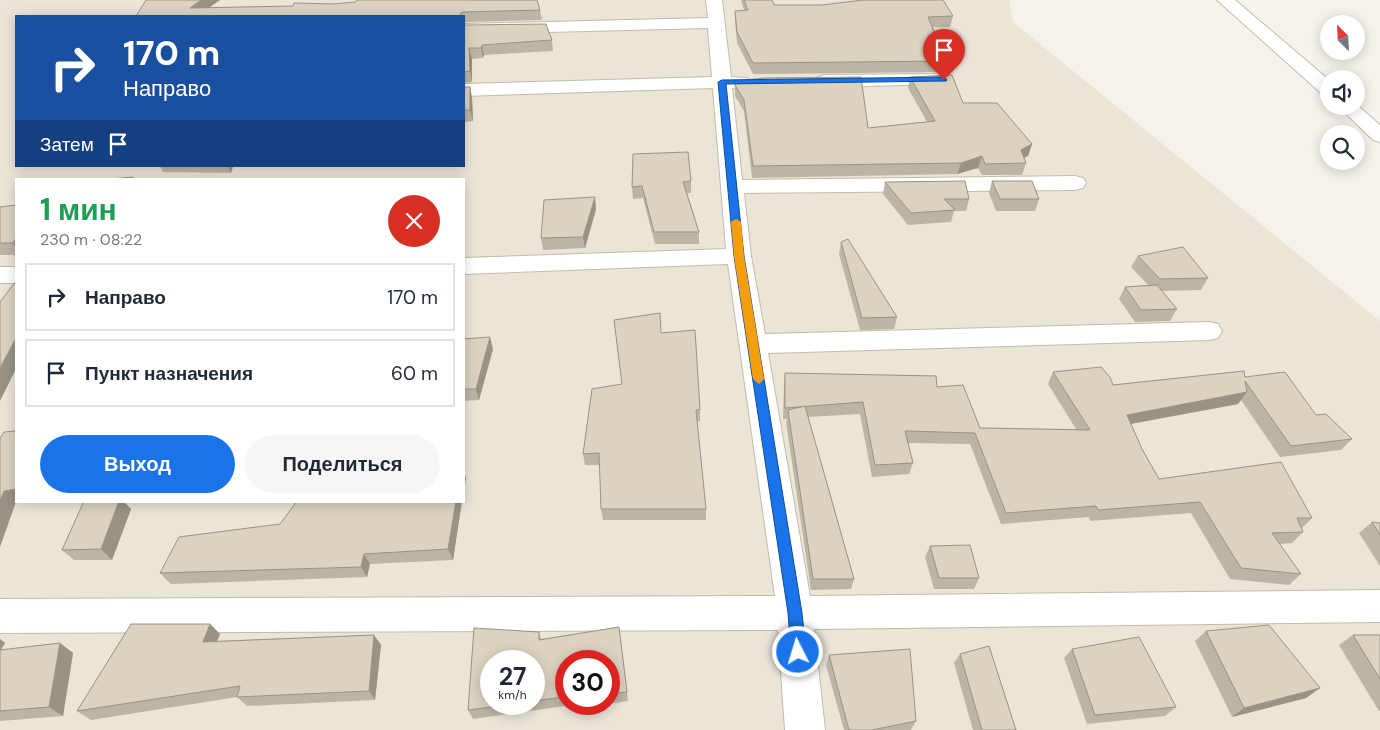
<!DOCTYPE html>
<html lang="ru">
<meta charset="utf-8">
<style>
:root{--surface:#fff;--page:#f6f6f7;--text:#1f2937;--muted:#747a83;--line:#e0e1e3;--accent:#1a73e8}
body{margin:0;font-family:"DM Sans",sans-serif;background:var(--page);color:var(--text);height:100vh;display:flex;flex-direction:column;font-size:19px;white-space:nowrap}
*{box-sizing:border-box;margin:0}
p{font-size:16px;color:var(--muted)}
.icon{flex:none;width:28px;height:28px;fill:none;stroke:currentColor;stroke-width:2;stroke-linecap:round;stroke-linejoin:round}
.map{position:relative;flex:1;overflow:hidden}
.panel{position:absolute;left:15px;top:178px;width:450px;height:325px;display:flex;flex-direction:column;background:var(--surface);border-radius:0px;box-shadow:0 2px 12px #0003}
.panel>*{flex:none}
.banner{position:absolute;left:15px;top:15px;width:450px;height:152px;border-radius:0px;box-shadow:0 2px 12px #0003;background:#1a4fa0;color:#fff;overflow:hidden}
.needle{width:32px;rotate:336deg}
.controls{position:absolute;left:1320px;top:15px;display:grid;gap:10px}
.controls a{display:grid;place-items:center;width:45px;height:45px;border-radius:50%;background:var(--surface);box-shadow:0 2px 12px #0003;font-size:25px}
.speed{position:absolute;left:480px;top:650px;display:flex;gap:10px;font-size:25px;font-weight:700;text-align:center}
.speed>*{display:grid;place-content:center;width:65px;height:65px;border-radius:50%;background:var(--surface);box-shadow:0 2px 12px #0003;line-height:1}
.speed small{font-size:12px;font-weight:400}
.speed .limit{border:8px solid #d22;background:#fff;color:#111}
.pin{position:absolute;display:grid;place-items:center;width:42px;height:42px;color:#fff;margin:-51px -21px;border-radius:50% 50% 50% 0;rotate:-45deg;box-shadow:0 0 5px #0007}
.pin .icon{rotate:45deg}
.me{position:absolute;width:55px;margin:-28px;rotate:355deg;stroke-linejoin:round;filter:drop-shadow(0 0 4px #0008)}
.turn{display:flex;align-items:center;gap:18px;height:105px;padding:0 25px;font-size:22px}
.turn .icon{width:65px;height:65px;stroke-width:2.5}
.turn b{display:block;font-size:35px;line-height:42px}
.then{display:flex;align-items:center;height:48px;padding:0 25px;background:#0003;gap:10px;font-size:19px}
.round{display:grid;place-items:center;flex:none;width:52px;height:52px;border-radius:26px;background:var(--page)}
.summary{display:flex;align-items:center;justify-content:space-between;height:85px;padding:0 25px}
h1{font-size:30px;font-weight:700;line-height:38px;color:#1e9e55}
.primary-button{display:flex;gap:10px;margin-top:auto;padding:10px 25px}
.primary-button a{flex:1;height:58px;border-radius:30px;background:var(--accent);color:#fff;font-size:20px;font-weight:700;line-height:58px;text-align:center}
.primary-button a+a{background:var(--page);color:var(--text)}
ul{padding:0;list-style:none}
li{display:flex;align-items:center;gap:15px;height:68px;margin:0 10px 8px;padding:0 15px;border:2px solid var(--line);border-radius:0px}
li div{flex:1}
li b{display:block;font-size:19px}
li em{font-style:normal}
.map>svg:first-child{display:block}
.residential{fill:#eae5d7;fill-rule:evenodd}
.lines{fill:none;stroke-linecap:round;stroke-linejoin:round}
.minor-casing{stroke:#c2bbab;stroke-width:2}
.minor{fill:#fff;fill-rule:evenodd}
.wall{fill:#bcb5a5;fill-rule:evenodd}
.shaded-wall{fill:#999386}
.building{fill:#dbd2c0;stroke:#999386}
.route{fill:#1a73e8;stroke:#114b97}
.slow{fill:#f59e0b}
</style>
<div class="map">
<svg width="1380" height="730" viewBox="0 0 1380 730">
<rect width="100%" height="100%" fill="#f5f2e9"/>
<path class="residential" d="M0 0H1009L1013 22 1380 321V730H0ZM16 16H464V166H16ZM16 179H464V501H16ZM491 661H534V704H491ZM566 661H609V704H566Z"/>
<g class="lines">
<g class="minor-casing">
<g id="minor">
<path d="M706 0H722L731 77 747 78 749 82 747 86 732 88 742 180 1075 176 1083 178 1086 183 1083 188 1075 190 744 193 751 256 765 334 1209 322 1218 324 1222 331 1218 338 1209 340 768 353 810 596 1380 590V622L814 629 825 730H785L778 630 0 633V599L775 596 728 264 464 274V258L726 249 713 88 464 96V84L712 77 708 28 464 34V24L708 18Z"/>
<path d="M1217 0H1235L1329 80V96L1322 94Z"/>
<path d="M944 74 951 76 953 80 951 84 825 87 818 85 816 81 818 77 825 75Z"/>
<path d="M1356 104 1380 125V142L1373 140 1338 106H1356Z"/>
<rect x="0" y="267" width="16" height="16"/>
</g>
</g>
<use href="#minor" class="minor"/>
</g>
<g class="wall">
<path d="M146 0H220L209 7 540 10 542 20 464 22V16H136Z"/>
<path d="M741 0H772L774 5 953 16 950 27H933L946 61 944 72 753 74 737 43 735 21V11L744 10Z"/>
<path d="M464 25 552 40 553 51 484 55 483 58 472 59V82L464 83Z"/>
<path d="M910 77 963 103 1032 144 1028 156 1024 158 1026 163 1022 175H982L978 168 957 174 752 178 744 111 735 96V81L868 128 927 122 908 88Z"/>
<path d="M464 87H470L472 98 473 121 464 122Z"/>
<path d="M160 166H233L231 173 163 172Z"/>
<path d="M691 181V193H687L699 232V244H655L643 198 633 199 632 187Z"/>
<path d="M992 181 1039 199 1035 211H996L989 193Z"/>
<path d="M885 182 969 199 966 211H954L951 222 908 225 883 194Z"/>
<path d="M16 205V255H0V207Z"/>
<path d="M596 209 585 248 543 250 541 238Z"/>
<path d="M841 242 897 317 894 329 860 330 839 254Z"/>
<path d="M1138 256 1208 278 1201 290 1162 291 1177 309 1170 321 1135 322 1119 299 1125 287 1148 285 1131 267Z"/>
<path d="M614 320 661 333 700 410V421H697L706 509V520H603L601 509 600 465H585L583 454 622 384Z"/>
<path d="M464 339 493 349 479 400 464 401Z"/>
<path d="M1053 372 1113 385 1245 377 1316 415 1352 439 1341 450 1280 457 1241 400 1238 404 1131 424 1142 449 1159 479 1312 518 1302 528 1303 532 1292 543 1279 544 1301 574 1289 585 1230 579 1191 513 1090 521 1089 517 1001 524 970 444 908 443 913 463 909 474 872 477 860 414 808 417 854 579 851 589 811 590 786 422 787 419H783L784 385 785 373 937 387 980 428 1076 429 1048 384Z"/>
<path d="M84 501H123L131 509 112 560H74L62 550Z"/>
<path d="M462 501 453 560 370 564 367 577 171 584 160 573Z"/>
<path d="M1372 522 1380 523V566L1359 533Z"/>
<path d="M930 546 979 578 974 589H934L925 557Z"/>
<path d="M210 624 220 634 217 641 374 635 381 645 375 700 247 706 237 697 91 720 77 711Z"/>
<path d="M619 627 628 701 609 704V661H566V704H607L566 708 565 706 473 719 468 710 539 632 541 639ZM534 661V704H491Z"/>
<path d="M1206 631 1320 688 1306 698 1232 717 1195 641Z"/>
<path d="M1353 635H1380V711H1379L1339 645Z"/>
<path d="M0 639 5 643 1 650 60 643 73 653 63 716 0 721Z"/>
<path d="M1072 649 1176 707 1165 716 1087 724 1064 658Z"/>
<path d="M960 654 1016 730H973L954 663Z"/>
<path d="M829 655 916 721 911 730H844L826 665Z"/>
</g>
<g class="shaded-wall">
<path d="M201 0H220L197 16 190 8Z"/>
<path d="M482 45 484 55 483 58 481 48Z"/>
<path d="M469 48 472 59V82L470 71Z"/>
<path d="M470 87 472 98 473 121 470 110Z"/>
<path d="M1032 144 1028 156 1017 161 1021 150Z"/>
<path d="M982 156 978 168 957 174 961 163Z"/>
<path d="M228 166H233L231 173Z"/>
<path d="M595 197 596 209 585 248 583 237Z"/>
<path d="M16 238V248L13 243Z"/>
<path d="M490 337 493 349 479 400 476 389Z"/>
<path d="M16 338V369L0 401V368Z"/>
<path d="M1247 392 1238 404 1119 426 1127 415Z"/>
<path d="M464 472 466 478 464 492Z"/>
<path d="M16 489V501H21L16 502 0 547V501L4 491Z"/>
<path d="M119 501H123L131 509 112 560 101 549Z"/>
<path d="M456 501H462L453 560 448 549Z"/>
<path d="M364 554 370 564 367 577 361 567Z"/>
<path d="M210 624 220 634 213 652 203 642Z"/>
<path d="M374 635 381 645 375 700 369 691Z"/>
<path d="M0 639 5 643 0 651Z"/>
<path d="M60 643 73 653 63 716 49 707Z"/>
<path d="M1320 688 1306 698 1232 717 1244 708Z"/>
</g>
<g class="building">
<path d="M146 0H201L190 8 293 6 294 3 332 4 356 2 357 0H537L540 10 462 12 460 14V16H136Z"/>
<path d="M744 0H772L774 5H822L863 0H943L953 16 928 17 946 61 753 63 737 32 735 11 748 10Z"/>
<path d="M546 24 552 40 482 45 481 48H469L470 71 464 72V25Z"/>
<path d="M952 75 963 103H997L1032 144 1021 150 1026 163 985 164 982 156 961 163 753 166 744 100 735 85V81L765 78 861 77 868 128 935 121 910 77Z"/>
<rect x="464" y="87" width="6" height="23"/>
<path d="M688 152 691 181 683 182 699 232H654L642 186 632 187 633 154Z"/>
<path d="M133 177 132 179H111Z"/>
<path d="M965 181 969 199H944L955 210 911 213 885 182Z"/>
<path d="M992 181H1032L1039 199H1000Z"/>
<path d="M595 197 583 237 541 238 544 200Z"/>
<path d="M16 205V238L13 243H0V207Z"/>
<path d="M848 239 897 317 862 318 841 242Z"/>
<path d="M1183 247 1208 278 1160 279 1138 256Z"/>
<path d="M16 281V338L0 368V302Z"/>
<path d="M1157 285 1177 309 1141 310 1125 287Z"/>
<path d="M660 313 661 333 695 330 700 410H696L706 509H601L599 453 583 454 592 389 622 384 614 320Z"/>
<path d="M490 337 476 389H464V339Z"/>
<path d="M1101 367 1110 377 1113 385 1244 371 1245 377 1285 372 1316 415 1326 414 1352 439 1291 446 1245 381 1247 392 1127 415 1142 449 1159 479 1281 462 1312 518H1297L1303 532 1272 533 1301 574 1241 568 1200 502 1098 510 1096 506 1006 513 975 433 905 431 913 463 875 465 863 402 785 408V373L936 376 937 387 963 385 980 428 1090 430 1053 372Z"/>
<path d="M805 406 854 579H813L788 410Z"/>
<path d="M16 431V489L4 491 0 501V438L4 432Z"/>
<path d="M84 501H119L101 549 62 550Z"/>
<path d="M297 501H456L448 549 364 554 361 567 160 573 179 537 280 524Z"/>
<path d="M1372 522 1380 523V535Z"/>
<path d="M970 545 979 578H939L930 546Z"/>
<path d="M131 624H210L203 642 374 635 369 691 237 697 240 686 77 711Z"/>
<path d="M1269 625 1320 688 1244 708 1206 631Z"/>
<path d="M619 627 627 692 609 694V661H566V699H563V697L534 701V661H491V704H515L468 710 474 628 539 632V640Z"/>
<path d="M1353 635H1380V679Z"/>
<path d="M1139 637 1176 707 1095 715 1072 649Z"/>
<path d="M60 643 49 707 0 711V650Z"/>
<path d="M989 646 1016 730H982L960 654Z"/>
<path d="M910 649 916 721 872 730H849L829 655Z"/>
</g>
<path class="route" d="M944 77 947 80 946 81 726 84 744 256 802 613 806 652 804 657 798 659 793 657 791 652 788 613 734 256 718 82 722 80Z"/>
<path class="slow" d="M736 219 741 222 744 256 764 379 759 384 753 379 734 256 731 222Z"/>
</svg>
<div class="controls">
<a><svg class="needle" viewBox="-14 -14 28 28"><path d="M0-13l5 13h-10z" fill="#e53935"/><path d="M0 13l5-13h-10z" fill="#747a83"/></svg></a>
<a><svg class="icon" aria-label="sound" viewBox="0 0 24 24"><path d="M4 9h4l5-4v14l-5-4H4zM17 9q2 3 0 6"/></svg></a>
<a><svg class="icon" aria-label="search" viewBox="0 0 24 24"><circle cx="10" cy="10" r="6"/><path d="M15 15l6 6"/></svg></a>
</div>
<div class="speed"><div>27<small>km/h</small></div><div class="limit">30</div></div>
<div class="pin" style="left:944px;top:80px;background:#d93025"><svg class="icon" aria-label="arrive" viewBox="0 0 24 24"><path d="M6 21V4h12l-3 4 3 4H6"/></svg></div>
<svg class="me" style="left:798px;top:652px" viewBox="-20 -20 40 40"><circle r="17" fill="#1a73e8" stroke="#fff" stroke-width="3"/><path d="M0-11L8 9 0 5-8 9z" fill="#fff"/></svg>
<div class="banner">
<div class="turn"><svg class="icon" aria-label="right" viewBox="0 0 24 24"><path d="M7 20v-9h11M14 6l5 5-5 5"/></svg><div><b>170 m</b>Направо</div></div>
<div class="then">Затем<svg class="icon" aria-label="arrive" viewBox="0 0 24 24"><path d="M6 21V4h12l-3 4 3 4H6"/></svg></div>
</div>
<section class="panel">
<div class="summary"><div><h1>1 мин</h1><p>230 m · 08:22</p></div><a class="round" style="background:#d93025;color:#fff"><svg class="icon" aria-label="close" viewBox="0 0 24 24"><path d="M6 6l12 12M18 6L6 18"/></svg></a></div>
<ul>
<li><svg class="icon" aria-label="right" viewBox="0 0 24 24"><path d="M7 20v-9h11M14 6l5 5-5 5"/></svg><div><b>Направо</b></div><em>170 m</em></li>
<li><svg class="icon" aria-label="arrive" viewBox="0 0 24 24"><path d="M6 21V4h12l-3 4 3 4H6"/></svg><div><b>Пункт назначения</b></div><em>60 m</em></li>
</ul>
<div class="primary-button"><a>Выход</a><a>Поделиться</a></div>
</section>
</div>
